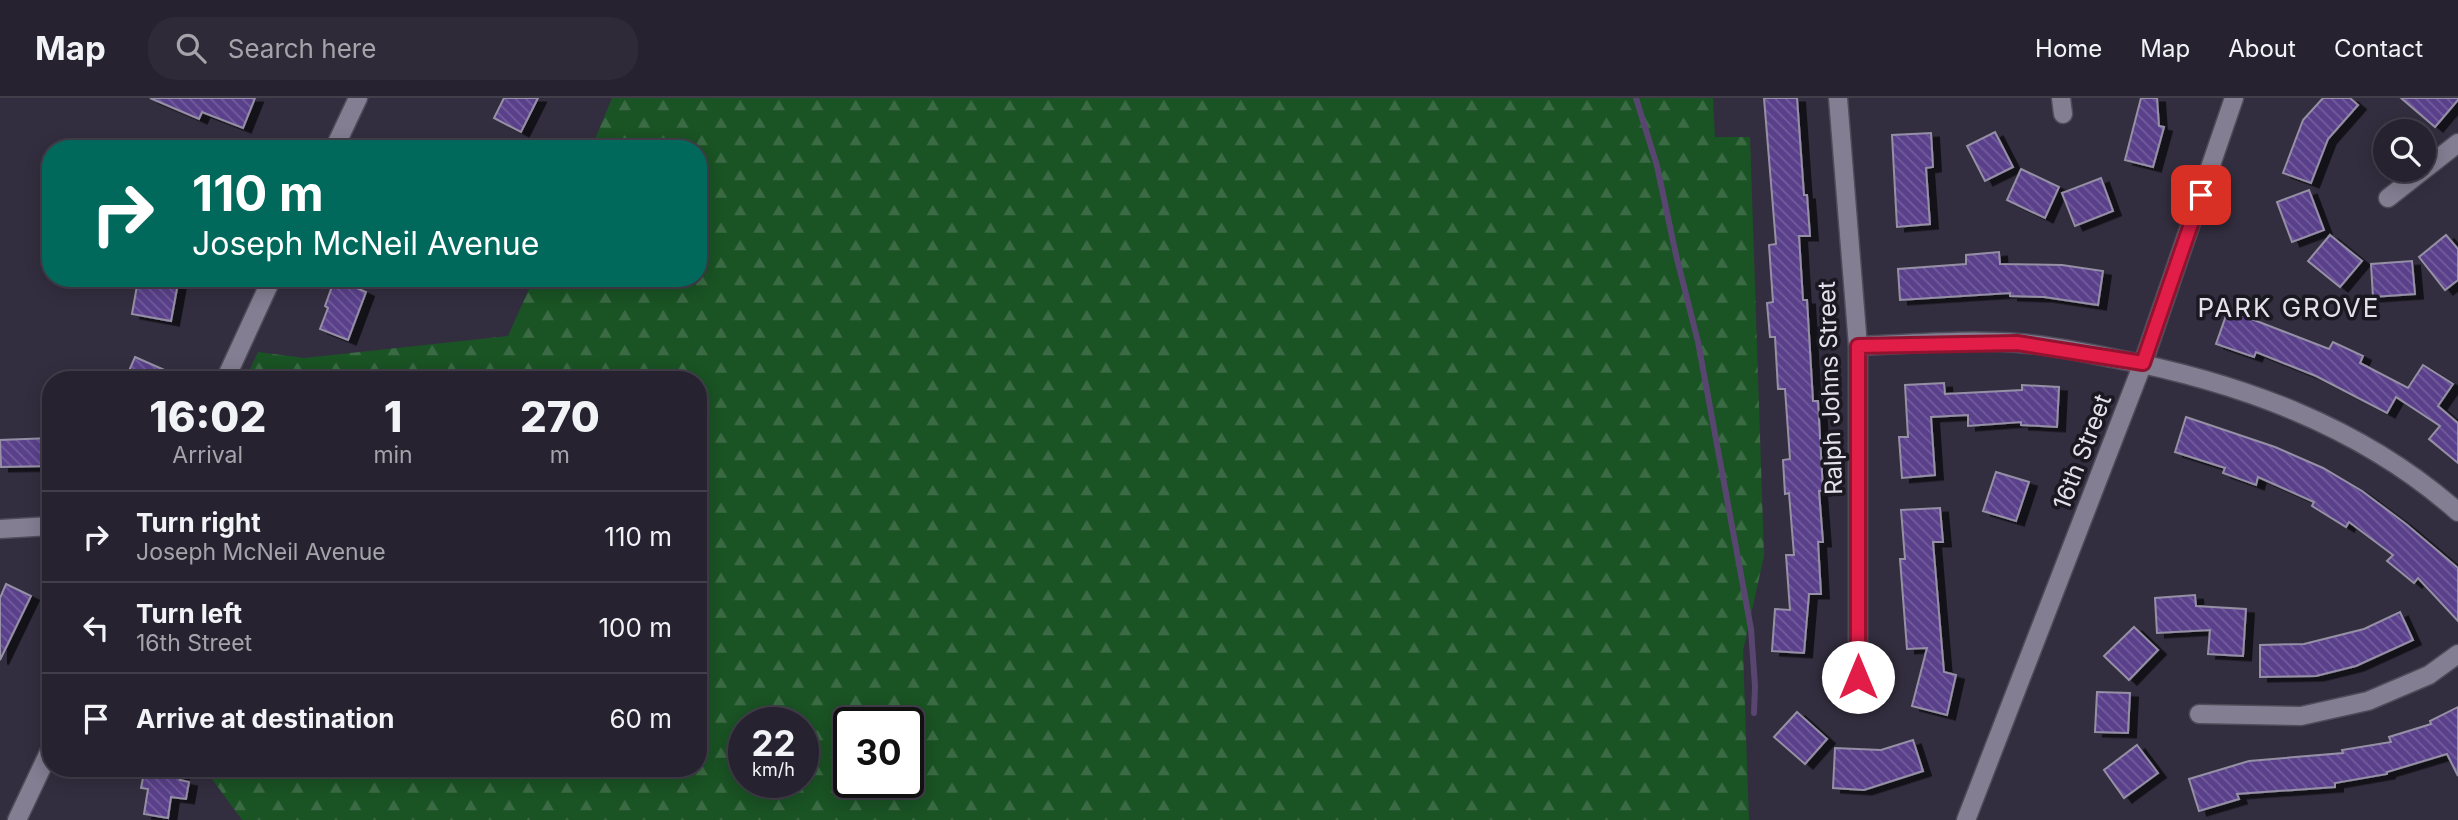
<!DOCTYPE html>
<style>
:root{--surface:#26222f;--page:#2e2a37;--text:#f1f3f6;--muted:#a4a4aa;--line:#423f4b}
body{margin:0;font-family:Inter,sans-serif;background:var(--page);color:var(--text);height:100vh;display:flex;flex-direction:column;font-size:26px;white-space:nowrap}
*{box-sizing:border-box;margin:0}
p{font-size:23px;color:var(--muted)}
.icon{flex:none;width:38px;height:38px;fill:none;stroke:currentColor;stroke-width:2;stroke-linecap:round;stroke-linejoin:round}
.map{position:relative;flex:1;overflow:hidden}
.drawer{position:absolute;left:42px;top:273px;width:665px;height:406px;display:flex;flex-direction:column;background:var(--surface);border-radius:28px;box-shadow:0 4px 18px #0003,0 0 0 2px var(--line)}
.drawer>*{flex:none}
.guide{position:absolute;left:42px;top:42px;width:665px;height:147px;border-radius:28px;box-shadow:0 4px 18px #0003,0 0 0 2px var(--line);background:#00695c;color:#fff;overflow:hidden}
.controls{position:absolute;left:2373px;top:21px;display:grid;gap:14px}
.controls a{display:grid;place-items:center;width:63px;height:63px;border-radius:50%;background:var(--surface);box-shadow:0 4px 18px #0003,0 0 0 2px var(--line);font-size:35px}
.speed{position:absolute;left:728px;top:609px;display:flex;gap:14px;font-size:35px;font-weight:700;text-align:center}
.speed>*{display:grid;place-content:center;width:91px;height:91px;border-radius:50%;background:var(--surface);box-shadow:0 4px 18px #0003,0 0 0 2px var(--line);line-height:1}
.speed small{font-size:18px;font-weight:400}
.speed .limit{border:4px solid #111;border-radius:10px;background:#fff;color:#111}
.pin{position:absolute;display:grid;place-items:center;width:60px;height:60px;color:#fff;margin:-30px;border-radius:14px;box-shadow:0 4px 10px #0006}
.me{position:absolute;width:77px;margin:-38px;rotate:0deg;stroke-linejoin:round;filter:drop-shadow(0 0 5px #0008)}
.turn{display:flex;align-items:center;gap:24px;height:147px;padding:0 35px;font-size:32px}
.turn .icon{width:91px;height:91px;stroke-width:2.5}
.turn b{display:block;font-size:49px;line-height:60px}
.eta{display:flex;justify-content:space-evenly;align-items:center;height:119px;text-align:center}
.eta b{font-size:42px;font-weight:800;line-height:49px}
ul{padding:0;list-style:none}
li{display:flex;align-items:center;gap:21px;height:91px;padding:0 35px;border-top:2px solid var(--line)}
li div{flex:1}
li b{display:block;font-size:26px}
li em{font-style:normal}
header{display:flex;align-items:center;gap:42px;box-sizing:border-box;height:98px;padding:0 35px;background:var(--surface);border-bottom:2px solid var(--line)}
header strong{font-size:33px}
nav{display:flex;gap:38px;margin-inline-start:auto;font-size:24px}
.search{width:490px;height:63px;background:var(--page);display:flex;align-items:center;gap:18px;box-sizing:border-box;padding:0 24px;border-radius:28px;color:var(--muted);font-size:26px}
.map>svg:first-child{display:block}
.forest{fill:url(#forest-firs);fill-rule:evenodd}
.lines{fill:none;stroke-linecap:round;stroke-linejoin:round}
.stream{stroke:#584670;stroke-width:6}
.building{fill:url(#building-back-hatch);stroke:#9590a5;stroke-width:2;filter:url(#shadow)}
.minor-casing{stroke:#4f4b59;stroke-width:21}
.minor{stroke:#837e92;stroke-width:18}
.route-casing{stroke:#92132f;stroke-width:18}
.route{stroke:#e11d48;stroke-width:12}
.labels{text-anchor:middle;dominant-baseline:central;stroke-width:7;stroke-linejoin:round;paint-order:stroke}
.street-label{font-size:24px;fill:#e4e1ec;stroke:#1a1820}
.neighbourhood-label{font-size:26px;letter-spacing:2px;fill:#e4e1ec;stroke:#1a1820}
</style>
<header>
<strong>Map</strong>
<div class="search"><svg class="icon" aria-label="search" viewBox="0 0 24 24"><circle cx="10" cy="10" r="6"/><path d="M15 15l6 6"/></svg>Search here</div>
<nav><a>Home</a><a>Map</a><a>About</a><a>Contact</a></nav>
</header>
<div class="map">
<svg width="2458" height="722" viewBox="0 0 2458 722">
<defs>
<pattern id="forest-firs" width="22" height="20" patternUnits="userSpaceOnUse" patternTransform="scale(1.75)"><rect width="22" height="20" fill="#1a5324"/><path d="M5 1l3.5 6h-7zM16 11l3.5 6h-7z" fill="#3b6b44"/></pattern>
<pattern id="building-back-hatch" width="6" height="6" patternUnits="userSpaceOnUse" patternTransform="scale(1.75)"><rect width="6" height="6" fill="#5a418b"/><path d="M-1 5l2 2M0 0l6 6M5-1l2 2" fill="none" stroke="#725c9c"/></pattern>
<filter id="shadow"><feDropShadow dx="8" dy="4.5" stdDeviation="0" flood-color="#0009"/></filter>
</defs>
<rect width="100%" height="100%" fill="#332e3f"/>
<path class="forest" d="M612 0H1713L1715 39H1750L1764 458 1743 553 1749 722H242L204 670H698V282H245L258 254 304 260 508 238 534 180H698V51H591ZM744 625H803V684H744ZM849 625H908V684H849Z"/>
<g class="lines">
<path class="stream" d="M1636 0 1657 68 1676 157 1698 244 1751 531 1755 588 1754 615"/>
</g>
<g class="building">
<path d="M150 0H255L243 30 202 14 199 21Z"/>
<path d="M504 0H538L521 34 494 20Z"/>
<path d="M1764 0H1797L1804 97H1807L1810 138H1799L1803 202H1807L1813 303H1818L1823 393H1819L1823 444H1818L1821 496H1809L1804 555 1772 553 1775 511 1790 512 1786 457H1794L1789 395 1785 396 1783 362 1790 361 1785 291H1778L1775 239H1770L1767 205 1773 204 1769 147 1776 146Z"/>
<path d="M2141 0H2157L2159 28 2164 29 2153 69 2125 62Z"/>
<path d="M2323 0H2350L2358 7 2328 41 2311 85 2283 75 2303 22Z"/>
<path d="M2401 0H2458V2L2435 29Z"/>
<path d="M1995 34 2013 69 1985 83 1967 48Z"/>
<path d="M1931 35 1933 69 1926 70 1930 126 1897 129 1892 37Z"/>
<path d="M2021 71 2059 89 2045 120 2007 102Z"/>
<path d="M2101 80 2113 113 2075 128 2062 95Z"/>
<path d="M2309 92 2324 132 2292 144 2277 104Z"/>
<path d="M2330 137 2362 163 2340 189 2308 163Z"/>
<path d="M2446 137 2458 151V182L2445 192 2419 159Z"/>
<path d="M1999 154 2000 166 2062 167 2103 173 2098 207 2044 199 2010 198V195L1900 202 1898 171 1966 166V157Z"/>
<path d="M2412 163 2415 196 2373 199 2371 166Z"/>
<path d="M162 180H179L171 223 132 216 138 182 161 186Z"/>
<path d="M335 180H356L352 188 366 194 348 242 320 231 328 210 325 208Z"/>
<path d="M2228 212 2329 251 2333 244 2363 258 2360 265 2408 290 2423 267 2453 286 2438 308 2458 325V365L2429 341 2440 328 2396 299 2387 315 2316 278 2256 254 2254 259 2216 246Z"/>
<path d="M135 259 187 282H125Z"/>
<path d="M1944 285 1945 296 2022 292V287L2059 289 2057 329 2021 327V324L1968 328V317L1931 319 1935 377 1902 380 1899 339H1908L1905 287Z"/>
<path d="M2186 319 2275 349 2323 370 2362 393 2406 426 2458 470V523L2418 480 2414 485 2387 463 2393 457 2349 424 2346 429 2312 408 2314 404 2258 379 2256 387 2223 375 2225 370 2175 354Z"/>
<path d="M51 340V368L1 369 0 342Z"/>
<path d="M1996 374 2029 384 2016 423 1983 413Z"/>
<path d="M1940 410 1943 444H1933L1944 574 1956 577 1947 617 1912 608 1927 550 1907 551 1900 461H1905L1901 412Z"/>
<path d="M6 486 31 498 0 562V500Z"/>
<path d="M2195 497 2196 508 2246 511 2243 558 2208 556 2210 532 2157 535 2155 500Z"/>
<path d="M2400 514 2413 542 2356 568 2316 578 2260 579V547L2304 546 2364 531Z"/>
<path d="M2134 529 2158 552 2129 582 2104 558Z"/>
<path d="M2097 594 2130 595 2128 635 2095 634Z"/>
<path d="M2458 609V678L2447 656 2387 674V676L2335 685V689L2237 696 2239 701 2199 713 2189 681 2249 663 2343 655 2342 652 2391 644 2389 639 2431 626 2430 623Z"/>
<path d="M1797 614 1827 641 1805 666 1774 639Z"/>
<path d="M1913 642 1923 673 1864 692 1833 690 1835 650 1881 652Z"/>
<path d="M2137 647 2158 675 2124 700 2104 672Z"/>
<path d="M145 670H182L180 682 189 684 186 701 171 699 168 720 144 716 148 691 141 690Z"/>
</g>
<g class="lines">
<g class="minor-casing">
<g id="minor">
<path d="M1838 0 1858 248V579"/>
<path d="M2061 0 2063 16"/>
<path d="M334 51 358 0"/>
<path d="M2388 100 2458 45"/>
<path d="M1858 248C1910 246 1965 241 2018 245 2049 247 2081 254 2112 260 2239 284 2361 328 2458 414"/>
<path d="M225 282 272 180"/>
<path d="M0 431 51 428"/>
<path d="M2199 616 2301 618 2368 603 2429 577 2458 556"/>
<path d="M17 722 51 650"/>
<path d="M1966 722 2143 265 2234 0"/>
</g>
</g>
<use href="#minor" class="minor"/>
</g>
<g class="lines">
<g class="route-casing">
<path id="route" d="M1858 579V248L2017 245 2143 265 2201 97"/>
</g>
<use href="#route" class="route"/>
</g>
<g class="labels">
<g class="street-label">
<text transform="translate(1830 290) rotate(-92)">Ralph Johns Street</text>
<text transform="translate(2082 354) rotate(-69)">16th Street</text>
</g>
<g class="neighbourhood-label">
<text x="2289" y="209">PARK GROVE</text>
</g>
</g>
</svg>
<div class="controls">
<a><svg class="icon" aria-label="search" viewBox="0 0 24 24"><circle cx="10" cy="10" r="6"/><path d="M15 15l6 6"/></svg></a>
</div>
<div class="speed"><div>22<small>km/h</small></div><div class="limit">30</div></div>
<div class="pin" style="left:2201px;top:97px;background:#d93025"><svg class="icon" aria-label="arrive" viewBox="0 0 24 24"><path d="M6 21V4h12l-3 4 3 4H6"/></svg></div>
<svg class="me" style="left:1858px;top:579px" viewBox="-20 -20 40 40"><circle r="19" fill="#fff"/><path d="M0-13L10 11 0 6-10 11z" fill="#e11d48"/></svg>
<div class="guide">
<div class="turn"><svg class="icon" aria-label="right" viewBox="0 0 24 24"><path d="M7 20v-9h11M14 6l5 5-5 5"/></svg><div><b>110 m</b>Joseph McNeil Avenue</div></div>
</div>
<section class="drawer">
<div class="eta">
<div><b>16:02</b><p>Arrival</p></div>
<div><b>1</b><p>min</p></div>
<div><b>270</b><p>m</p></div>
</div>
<ul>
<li><svg class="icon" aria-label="right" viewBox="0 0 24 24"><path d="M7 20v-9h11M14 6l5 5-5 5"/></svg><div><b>Turn right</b><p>Joseph McNeil Avenue</p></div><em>110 m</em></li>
<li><svg class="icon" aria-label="left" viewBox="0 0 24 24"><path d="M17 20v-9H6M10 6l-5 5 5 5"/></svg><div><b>Turn left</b><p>16th Street</p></div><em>100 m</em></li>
<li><svg class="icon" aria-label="arrive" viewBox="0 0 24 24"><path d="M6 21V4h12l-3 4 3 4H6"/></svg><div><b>Arrive at destination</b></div><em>60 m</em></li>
</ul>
</section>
</div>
